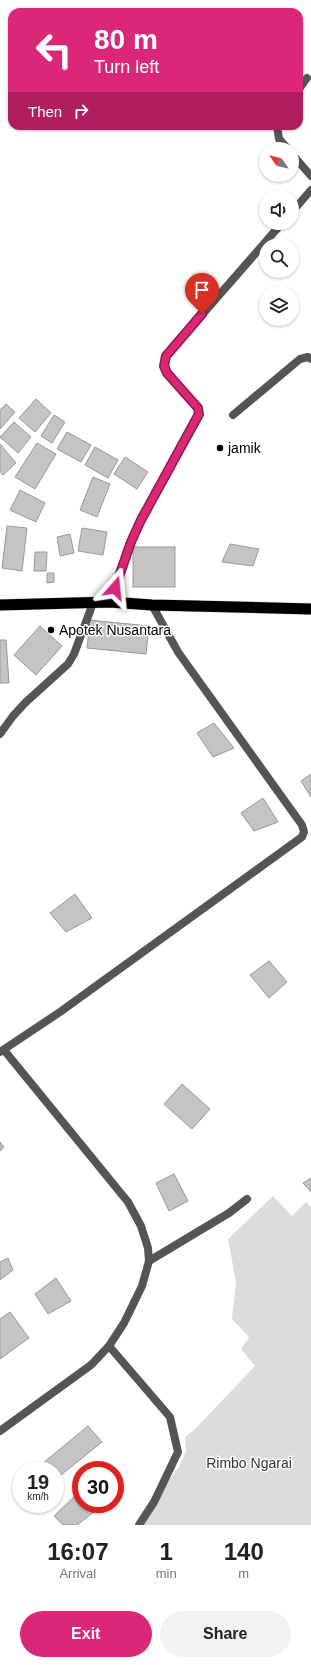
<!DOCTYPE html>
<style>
:root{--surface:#fff;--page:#f2f2f2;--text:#222;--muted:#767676;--accent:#db2777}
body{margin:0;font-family:Arial,sans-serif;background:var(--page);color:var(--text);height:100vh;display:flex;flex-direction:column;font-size:15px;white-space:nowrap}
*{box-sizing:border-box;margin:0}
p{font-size:13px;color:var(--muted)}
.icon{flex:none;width:22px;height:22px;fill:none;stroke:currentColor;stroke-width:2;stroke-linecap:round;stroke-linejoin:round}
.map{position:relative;height:1525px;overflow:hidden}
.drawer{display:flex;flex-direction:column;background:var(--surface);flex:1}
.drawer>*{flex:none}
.banner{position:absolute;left:8px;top:8px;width:295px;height:122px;border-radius:12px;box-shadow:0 1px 3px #0004;background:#db2777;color:#fff;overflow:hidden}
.needle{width:26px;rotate:304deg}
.tools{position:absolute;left:259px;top:142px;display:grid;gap:8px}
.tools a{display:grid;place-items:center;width:40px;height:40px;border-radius:50%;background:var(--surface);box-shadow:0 1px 3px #0004;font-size:20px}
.speed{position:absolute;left:12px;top:1461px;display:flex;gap:8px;font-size:20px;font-weight:700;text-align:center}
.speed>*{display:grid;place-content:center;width:52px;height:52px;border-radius:50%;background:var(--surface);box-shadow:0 1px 3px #0004;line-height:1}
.speed small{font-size:10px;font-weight:400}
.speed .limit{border:6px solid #d22;background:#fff;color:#111}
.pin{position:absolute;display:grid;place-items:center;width:34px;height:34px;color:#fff;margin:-41px -17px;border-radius:50% 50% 50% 0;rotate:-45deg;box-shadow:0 0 4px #0007}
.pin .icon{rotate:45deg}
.me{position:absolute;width:44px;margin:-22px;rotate:18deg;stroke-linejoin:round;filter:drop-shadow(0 0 3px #0008)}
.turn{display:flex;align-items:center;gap:14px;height:84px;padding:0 20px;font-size:18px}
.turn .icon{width:52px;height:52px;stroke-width:2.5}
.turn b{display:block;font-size:28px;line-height:34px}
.then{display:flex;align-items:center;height:38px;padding:0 20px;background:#0003;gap:8px;font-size:15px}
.eta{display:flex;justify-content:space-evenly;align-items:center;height:68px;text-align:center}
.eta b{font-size:24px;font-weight:600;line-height:28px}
.button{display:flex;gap:8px;margin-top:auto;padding:8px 20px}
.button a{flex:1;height:46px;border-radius:24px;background:var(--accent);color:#fff;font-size:16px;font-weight:600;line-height:46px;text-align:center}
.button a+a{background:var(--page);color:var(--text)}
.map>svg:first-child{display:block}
.green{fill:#dcdcdc}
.building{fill:#c4c4c4;stroke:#999}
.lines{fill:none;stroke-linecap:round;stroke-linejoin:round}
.trunk-casing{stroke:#dbdbdb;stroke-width:12}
.minor{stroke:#555;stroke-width:8}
.trunk{stroke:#000;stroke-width:11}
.route-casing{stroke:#8e194d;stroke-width:10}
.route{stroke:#db2777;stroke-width:7}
.poi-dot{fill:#000;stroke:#fff;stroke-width:1.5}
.labels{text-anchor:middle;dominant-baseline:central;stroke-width:3;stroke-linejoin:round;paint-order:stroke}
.poi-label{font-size:14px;fill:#000;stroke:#fff;text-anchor:start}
.park-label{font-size:14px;fill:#333;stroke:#fff}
</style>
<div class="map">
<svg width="311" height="1525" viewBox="0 0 311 1525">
<rect width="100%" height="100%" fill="#fff"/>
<path class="green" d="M273 1196 292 1216 306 1202 311 1207V1525H135L179 1467 186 1451 185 1437 196 1428 255 1366 241 1349 249 1337 232 1319 236 1282 228 1239Z"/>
<g class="building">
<path d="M36 399 51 413 35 432 19 418Z"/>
<path d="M6 404 15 412 0 429V410Z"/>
<path d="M54 415 65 422 52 443 41 436Z"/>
<path d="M14 422 31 437 18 453 0 437Z"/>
<path d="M67 432 91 445 81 462 57 449Z"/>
<path d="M37 443 56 454 35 489 15 477Z"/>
<path d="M0 444 16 463 3 475 0 471Z"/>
<path d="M95 447 118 460 108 478 85 465Z"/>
<path d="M125 457 148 472 137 489 114 474Z"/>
<path d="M93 477 110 484 97 517 80 510Z"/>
<path d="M20 490 45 503 36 522 10 510Z"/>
<path d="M7 526 27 528 22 571 2 568Z"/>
<path d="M82 528 107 532 103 555 78 551Z"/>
<path d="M70 534 74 553 60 556 57 537Z"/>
<path d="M230 544 259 549 253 566 222 562Z"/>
<rect x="133" y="547" width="42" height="40"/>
<path d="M35 552H47L46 571H34Z"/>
<path d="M47 573H54V582L47 583Z"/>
<path d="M90 620 149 626 146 654 87 648Z"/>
<path d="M40 626 62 646 36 675 14 655Z"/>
<path d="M0 640H6L9 683H0Z"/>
<path d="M214 723 234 748 213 757 197 733Z"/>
<path d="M311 774V797L301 781Z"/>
<path d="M263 798 278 822 254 831 241 813Z"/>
<path d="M75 894 92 918 66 932 50 913Z"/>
<path d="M269 961 287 982 269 998 250 975Z"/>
<path d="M182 1084 210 1109 192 1129 164 1104Z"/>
<path d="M0 1142 4 1147 0 1151Z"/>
<path d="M174 1174 188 1201 169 1211 156 1183Z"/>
<path d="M311 1178V1192L303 1183Z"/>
<path d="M8 1258 13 1270 0 1280V1262Z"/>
<path d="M56 1278 71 1301 48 1314 35 1294Z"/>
<path d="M10 1312 29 1338 0 1359V1319Z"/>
<path d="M88 1426 102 1442 56 1479 55 1470H49L43 1463Z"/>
<path d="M81 1490V1504H104L77 1525H63L54 1516Z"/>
</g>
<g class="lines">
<g class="trunk-casing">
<path id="trunk" d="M0 605 110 602 152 605 311 609"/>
</g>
<g class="minor">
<path d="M299 89 307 78"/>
<path d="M277 126 279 139 288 149"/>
<path d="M292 154 311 176"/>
<path d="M292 212 311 190"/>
<path d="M233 415 300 359 308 357 311 359"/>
<path d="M110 602 131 542 141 520 199 414 197 408 194 403 167 373 164 366 166 356 282 223"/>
<path d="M0 734 13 716 26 702 68 664 74 654 93 603"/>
<path d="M0 1052 60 1012 302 837 304 832 302 825 178 652 152 605"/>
<path d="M149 1261 229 1213 247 1199"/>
<path d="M109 1346 170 1417 178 1452 154 1502 139 1525"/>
<path d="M0 1431 91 1365 109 1346 124 1323 142 1286 149 1261 148 1248 141 1226 128 1202 4 1050"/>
</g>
<use href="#trunk" class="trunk"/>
</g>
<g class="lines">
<g class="route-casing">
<path id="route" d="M115 588 131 542 141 520 199 414 198 408 167 373 164 366 166 356 202 314"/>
</g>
<use href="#route" class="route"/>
</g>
<g class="poi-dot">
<circle cx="220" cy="448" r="4"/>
<circle cx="51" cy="630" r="4"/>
</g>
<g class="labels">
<g class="poi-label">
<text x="228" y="448">jamik</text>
<text x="59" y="630">Apotek Nusantara</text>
</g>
<g class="park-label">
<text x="249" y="1463">Rimbo Ngarai</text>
</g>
</g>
</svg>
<div class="tools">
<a><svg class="needle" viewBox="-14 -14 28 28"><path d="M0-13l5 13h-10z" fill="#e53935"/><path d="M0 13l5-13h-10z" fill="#767676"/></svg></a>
<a><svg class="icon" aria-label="sound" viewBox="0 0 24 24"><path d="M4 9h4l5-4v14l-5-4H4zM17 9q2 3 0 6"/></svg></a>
<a><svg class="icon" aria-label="search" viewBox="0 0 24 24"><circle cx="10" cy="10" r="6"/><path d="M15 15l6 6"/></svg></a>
<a><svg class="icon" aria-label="layers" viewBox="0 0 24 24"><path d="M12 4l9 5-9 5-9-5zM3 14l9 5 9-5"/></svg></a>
</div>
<div class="speed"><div>19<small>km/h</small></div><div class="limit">30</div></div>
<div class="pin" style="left:202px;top:314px;background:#d93025"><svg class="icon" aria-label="arrive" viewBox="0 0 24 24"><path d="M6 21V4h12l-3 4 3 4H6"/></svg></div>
<svg class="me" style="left:115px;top:588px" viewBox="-20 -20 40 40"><path d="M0-17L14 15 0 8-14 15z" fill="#db2777" stroke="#fff" stroke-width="4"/></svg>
<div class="banner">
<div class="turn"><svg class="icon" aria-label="left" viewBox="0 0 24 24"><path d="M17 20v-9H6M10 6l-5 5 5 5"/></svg><div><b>80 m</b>Turn left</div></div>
<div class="then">Then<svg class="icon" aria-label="right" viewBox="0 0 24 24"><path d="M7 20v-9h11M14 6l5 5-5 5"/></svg></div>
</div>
</div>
<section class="drawer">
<div class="eta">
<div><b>16:07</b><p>Arrival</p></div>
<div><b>1</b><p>min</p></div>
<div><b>140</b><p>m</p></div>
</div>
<div class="button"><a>Exit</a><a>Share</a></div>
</section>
